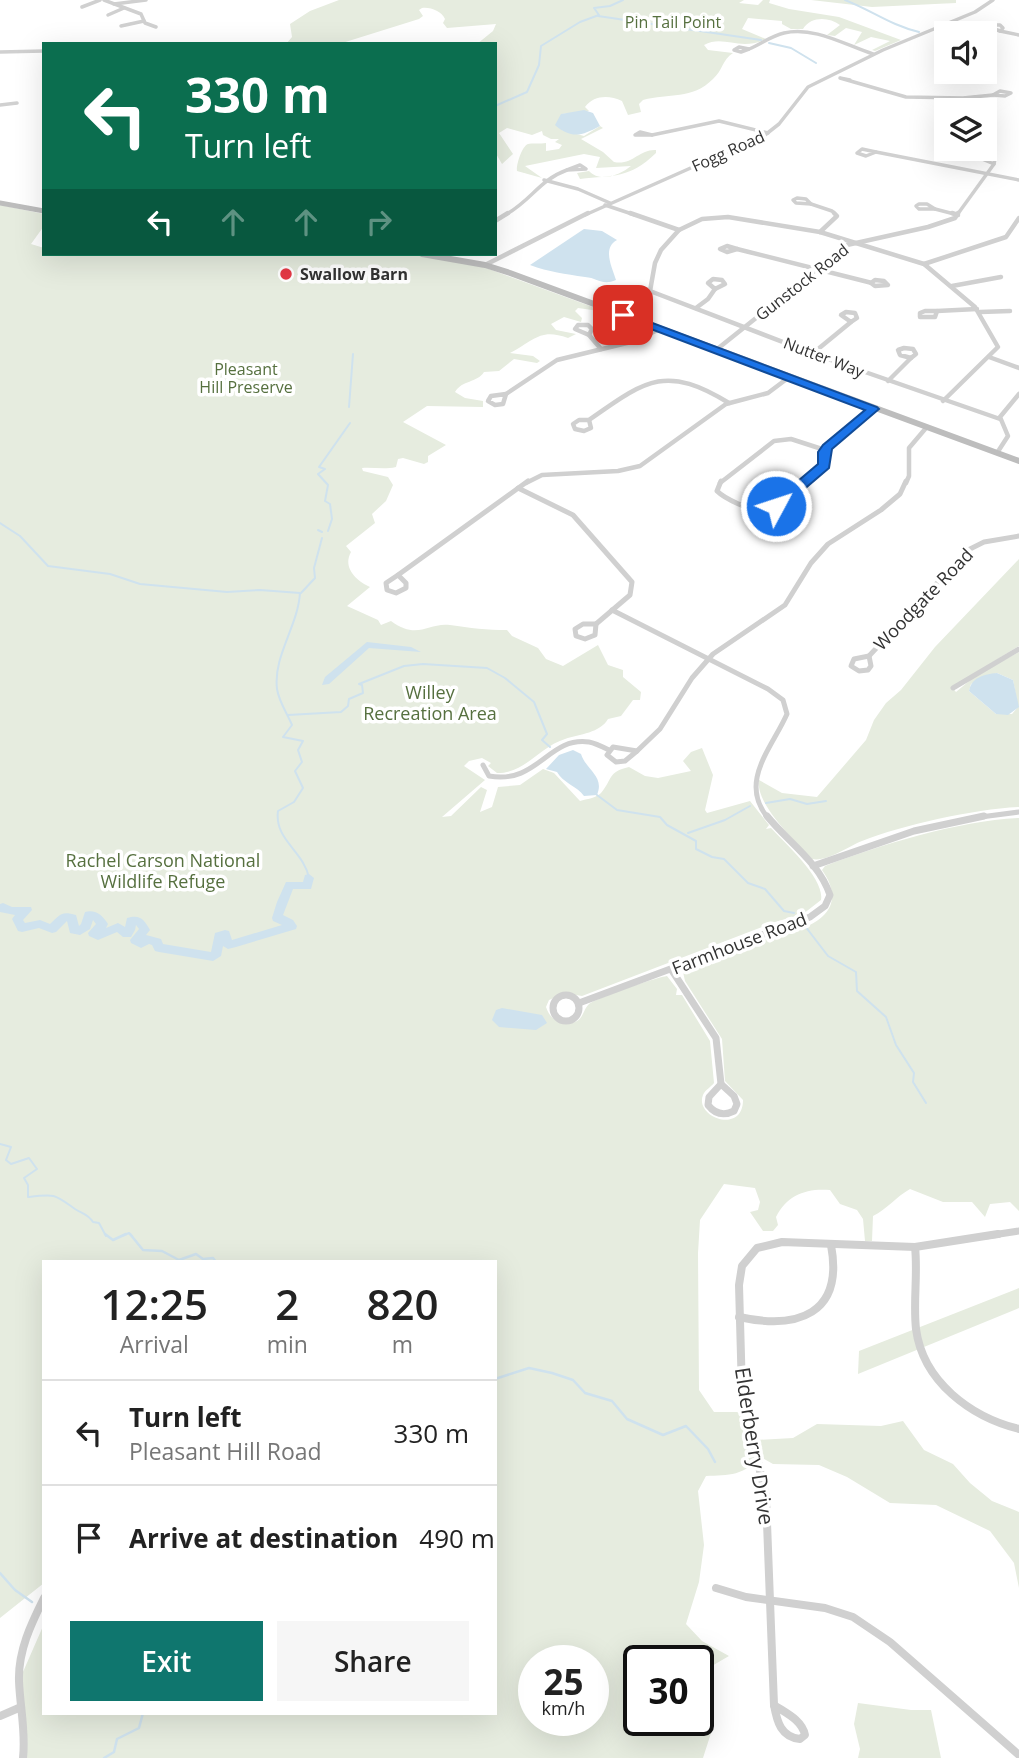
<!DOCTYPE html>
<style>
:root{--surface:#fff;--page:#f6f6f6;--text:#222;--muted:#767676;--line:#e0e0e0;--accent:#0f766e}
body{margin:0;font-family:"Open Sans",sans-serif;background:var(--page);color:var(--text);height:100vh;display:flex;flex-direction:column;font-size:26px;white-space:nowrap}
*{box-sizing:border-box;margin:0}
p{font-size:23px;color:var(--muted)}
.icon{flex:none;width:38px;height:38px;fill:none;stroke:currentColor;stroke-width:2;stroke-linecap:round;stroke-linejoin:round}
.map{position:relative;flex:1;overflow:hidden}
.details{position:absolute;left:42px;top:1260px;width:455px;height:455px;display:flex;flex-direction:column;background:var(--surface);border-radius:0px;box-shadow:0 7px 28px #0002}
.details>*{flex:none}
.hud{position:absolute;left:42px;top:42px;width:455px;height:214px;border-radius:0px;box-shadow:0 7px 28px #0002;background:#0b6e4f;color:#fff;overflow:hidden}
.fabs{position:absolute;left:934px;top:21px;display:grid;gap:14px}
.fabs a{display:grid;place-items:center;width:63px;height:63px;border-radius:0px;background:var(--surface);box-shadow:0 7px 28px #0002;font-size:35px}
.speed{position:absolute;left:518px;top:1645px;display:flex;gap:14px;font-size:35px;font-weight:700;text-align:center}
.speed>*{display:grid;place-content:center;width:91px;height:91px;border-radius:50%;background:var(--surface);box-shadow:0 7px 28px #0002;line-height:1}
.speed small{font-size:18px;font-weight:400}
.speed .limit{border:4px solid #111;border-radius:10px;background:#fff;color:#111}
.pin{position:absolute;display:grid;place-items:center;width:60px;height:60px;color:#fff;margin:-30px;border-radius:14px;box-shadow:0 4px 10px #0006}
.me{position:absolute;width:77px;margin:-38px;rotate:50deg;stroke-linejoin:round;filter:drop-shadow(0 0 5px #0008)}
.turn{display:flex;align-items:center;gap:24px;height:147px;padding:0 28px;font-size:32px}
.turn .icon{width:91px;height:91px;stroke-width:2.5}
.turn b{display:block;font-size:49px;line-height:60px}
.lanes{display:flex;align-items:center;height:66px;padding:0 28px;background:#0003;justify-content:center;gap:35px;direction:ltr}
.lanes .off{opacity:.35}
.eta{display:flex;justify-content:space-evenly;align-items:center;height:119px;text-align:center}
.eta b{font-size:42px;font-weight:600;line-height:49px}
.primary-button{display:flex;gap:14px;margin-top:auto;padding:14px 28px}
.primary-button a{flex:1;height:80px;border-radius:0px;background:var(--accent);color:#fff;font-size:28px;font-weight:600;line-height:80px;text-align:center}
.primary-button a+a{background:var(--page);color:var(--text)}
ul{padding:0;list-style:none}
li{display:flex;align-items:center;gap:21px;height:105px;padding:0 28px;border-top:2px solid var(--line)}
li div{flex:1}
li b{display:block;font-size:26px}
li em{font-style:normal}
.map>svg:first-child{display:block}
.green{fill:#e6ecdf;fill-rule:evenodd}
.water{fill:#cfe2ee}
.lines{fill:none;stroke-linecap:round;stroke-linejoin:round}
.stream-far1{stroke:#cfe2ee;stroke-width:2}
.stream{stroke:#cfe2ee;stroke-width:2.5}
.river{fill:#cfe2ee;fill-rule:evenodd}
.street-far4{stroke:#d0d0d0;stroke-width:3.5}
.street-far3{stroke:#d0d0d0;stroke-width:4.5}
.street-far2{stroke:#d0d0d0;stroke-width:5}
.street-far1{stroke:#d0d0d0;stroke-width:7}
.street{stroke:#d0d0d0;stroke-width:8}
.secondary-far1{stroke:#bdbdbd;stroke-width:5}
.secondary{stroke:#bdbdbd;stroke-width:6}
.route{fill:#1a73e8;stroke:#114b97;stroke-width:2}
.poi-dot{fill:#e63946;stroke:#fff;stroke-width:2.5}
.labels{text-anchor:middle;dominant-baseline:central;stroke-width:7;stroke-linejoin:round;paint-order:stroke}
.far-park-label{font-size:16px;fill:#56703f;stroke:#fff}
.far-street-label{font-size:16px;fill:#333;stroke:#fff}
.far-poi-label{font-size:16px;font-weight:bold;fill:#333;stroke:#fff;text-anchor:start}
.street-label{font-size:18px;fill:#333;stroke:#fff}
.park-label{font-size:18px;fill:#56703f;stroke:#fff}
.near-street-label{font-size:21px;fill:#333;stroke:#fff}
</style>
<div class="map">
<svg width="1019" height="1758" viewBox="0 0 1019 1758">
<rect width="100%" height="100%" fill="#fff"/>
<g class="green">
<path d="M339 0H744L739 3 758 5 763 0H770L769 3 789 9 839 17 901 40 875 51 872 50 890 41 871 37 854 45 862 32 846 28 835 36 827 35 840 25C829 17 811 16 803 29H791L782 24V21L748 18 742 29 766 39C739 52 724 34 704 45L708 50 733 53C722 60 723 70 713 79 692 100 669 93 643 100L639 104 641 112 628 115 622 101C609 95 594 95 585 107L589 111 562 114V130L584 136 600 126 603 128 581 139 603 152 614 162C632 166 639 149 656 150V153C629 179 614 175 580 179L577 173 589 171C600 183 620 175 631 166L596 168 600 157 584 154 525 166 542 178 517 171C516 165 522 146 528 144 531 143 541 144 546 143V151L559 149 562 145 555 142 559 139H551L543 135 542 131 532 135 507 128 499 133 513 154 502 164 495 152V44H477L493 31 496 24 447 28 443 23 445 19C441 11 431 7 422 8L419 10 423 16 419 19 339 44H286L292 37 290 24 310 11Z"/>
<path d="M811 0H956V3L872 7Z"/>
<path d="M0 205 44 214V226L31 244 44 248V254H413L478 265 631 321 620 327 614 319 597 320 602 314 599 311 578 308 575 311 582 318 581 322 564 317 551 324 556 330 576 334 568 338C540 328 535 340 510 353L533 356 540 361 537 363 514 359 499 371 484 372C477 383 462 380 455 392L465 398 483 401V407L427 406 403 422 446 445 428 456V462L424 464 403 458 398 459 396 467C384 470 373 467 362 468L363 471 388 477 393 485 386 501 372 514 375 523 346 546 351 552C342 568 357 581 370 587L347 606 378 620 381 625 391 621C418 641 428 622 450 625 470 628 487 630 507 630L512 636 538 648 546 659 563 666 598 645 608 665 623 670V677L641 692 640 700H633L621 716 608 719C600 733 580 734 565 739 539 747 526 773 497 773L488 766 491 763 482 758 469 761 464 766 485 780 442 817 451 816 481 787 487 790 480 812 492 807 498 787 520 785 543 769 554 773 580 801C587 799 596 798 601 793 613 779 607 772 629 767L645 776 658 778 691 771 683 761 691 752 702 748 713 775 705 810 707 813 750 801 769 825 766 829 771 828C786 844 825 879 821 900L803 914 775 922 582 996 564 993 549 1000 546 1007C550 1019 559 1025 572 1023 584 1020 582 1011 589 1004 597 998 657 977 667 976L677 989 676 995H682L710 1041 714 1083C711 1087 705 1090 703 1095 694 1117 743 1135 743 1100L725 1081 722 1039 685 981 683 972 774 936C809 930 852 912 822 870L825 866C883 844 958 821 1019 818V1211L1010 1202 990 1204 985 1217 972 1202H943L910 1189C896 1197 887 1209 873 1216L872 1241H865L863 1219 857 1210 840 1204 830 1190C806 1188 787 1195 776 1217L778 1225 773 1231H763L750 1212 758 1210 760 1202 755 1188 724 1184 700 1220 698 1253 699 1390 714 1412H737L748 1418 756 1440 793 1438 817 1424 881 1426 903 1421 924 1450 953 1464 970 1483 992 1501 1019 1512V1588L1014 1563 990 1531 936 1505 890 1503 847 1477 819 1465 773 1464 759 1456C746 1476 728 1475 706 1476L698 1491 704 1545 699 1582 686 1624 702 1641 729 1656 698 1674V1661H639V1720H698V1703H703L711 1733 703 1758H23L19 1681 44 1624V1713H495V1262H44V1583L0 1618ZM534 1661H593V1720H534Z"/>
<path d="M1019 559V646L952 687 956 692 975 676 1019 652V807C975 809 903 825 862 841 847 847 827 862 812 859 796 842 755 804 759 780L782 793 817 797 866 740 874 720 886 703 901 690 935 647ZM997 673 1013 680 1018 707 1012 714H996L969 691 971 684Z"/>
<path d="M1019 1288V1308L858 1374 859 1351Z"/>
<path d="M858 1703 911 1710H931L941 1758H858L860 1749 854 1724Z"/>
</g>
<g class="water">
<path d="M584 110 593 113 600 126C583 135 572 140 555 125L561 114Z"/>
<path d="M584 229 602 231 617 240C602 248 612 267 616 280 602 286 598 278 585 277 565 274 549 272 530 265Z"/>
<path d="M367 642 411 647 421 652 369 648 329 684 322 685 325 677Z"/>
<path d="M997 673 1013 680 1019 707 1008 715 996 714 969 691C971 678 984 674 997 673Z"/>
<path d="M573 750 581 754C586 770 605 776 597 795L584 796C577 786 563 783 557 772L546 769 559 755Z"/>
<path d="M502 1008 542 1015 547 1023 536 1030 499 1027 492 1020 496 1010Z"/>
</g>
<g class="lines">
<g class="stream-far1">
<path d="M845 0C873 11 890 25 919 32"/>
<path d="M598 16 761 40"/>
<path d="M769 43 791 48 816 63"/>
<path d="M495 106 527 92 539 65 541 46 580 22 599 15 594 8 610 6 623 0"/>
<path d="M349 407 353 354"/>
<path d="M0 523 20 536 48 566 110 574 140 584 227 592 260 590 300 593C298 626 273 656 277 689 279 702 287 713 292 725L283 737 303 741 298 750 302 762 295 771 303 788 294 802 278 811C274 840 304 851 309 878"/>
<path d="M318 530 322 532"/>
<path d="M328 531 332 519 330 504 325 501 328 485 318 474 325 469 319 467 350 423"/>
<path d="M301 593 315 578 314 568 322 538"/>
<path d="M288 715 341 712 348 706 349 699 363 693 362 685 359 684 404 666 423 664 487 668 505 678 534 702 547 734 542 740 550 747"/>
<path d="M597 795 617 810 660 817 667 825 696 841V849L712 857 724 859 748 883 765 889 784 911 794 913"/>
<path d="M766 803 790 799 807 804 826 801"/>
<path d="M688 833 725 820 750 806"/>
<path d="M805 926 828 956 856 972 857 991 886 1017 896 1045 914 1073 913 1082 926 1103"/>
<path d="M0 1144 11 1147 6 1160 11 1164 29 1158 37 1169 24 1178 28 1185V1197C56 1194 54 1194 75 1209 83 1214 88 1214 93 1222L99 1223 106 1236"/>
<path d="M122 1236 129 1233 132 1236"/>
</g>
<g class="stream">
<path d="M105 1234 113 1240 126 1234"/>
<path d="M130 1234 143 1250 162 1251 179 1260 196 1254 203 1259 213 1258 216 1262"/>
<path d="M495 1379 529 1368 552 1373 573 1380 585 1393 612 1401 627 1419 663 1435 686 1426 708 1449 715 1462"/>
<path d="M0 1573 15 1590 32 1602"/>
<path d="M104 1758 114 1752 117 1739 139 1728 143 1713"/>
</g>
<path class="river" d="M309 874 314 878 311 889H293L283 915 293 920 297 926 296 929 236 947 228 949 223 946 221 956 213 961 159 952 155 951 152 945 149 944 141 948 131 943 130 940 139 929 136 925 135 930 131 937H123L117 932 98 940 89 936 88 933 96 924 93 920 90 929 80 935 70 933 67 921 56 932 52 933 39 928 22 932 18 931 12 919 15 915 0 912V904L3 903 12 907H31L32 910 23 920 25 923 40 920 50 924C61 914 61 911 76 915L79 926 81 924 85 912C96 909 103 916 108 924L106 928 118 923 125 927 127 918C140 914 144 919 150 930L146 935 161 939 163 944 211 952 215 933 225 930 229 931 232 940 282 925 273 921 272 918 277 902 286 882H303L305 875Z"/>
<g class="street-far4">
<path d="M104 0 141 14 145 23 156 27"/>
<path d="M114 4 146 0"/>
<path d="M82 7 100 0"/>
<path d="M108 15 124 8"/>
<path d="M992 25H1000L1003 28 1000 31 989 27Z"/>
<path d="M121 26 144 21"/>
<path d="M1000 31 1019 35"/>
<path d="M739 47 749 49 741 52 734 50Z"/>
<path d="M749 49C761 44 771 36 784 33 814 26 845 45 873 54"/>
<path d="M0 52 44 51"/>
<path d="M850 80 840 78 906 97 963 98 993 95"/>
<path d="M1000 91 1011 93 1005 96 993 95Z"/>
<path d="M0 105 17 103"/>
<path d="M640 132 652 135H635Z"/>
<path d="M652 135 719 121 768 133"/>
<path d="M862 149 876 152 866 156 857 153Z"/>
<path d="M876 152 1019 180"/>
<path d="M987 156 995 159 994 164 982 159Z"/>
<path d="M580 165 586 169 567 170Z"/>
<path d="M544 180 578 189 610 203"/>
<path d="M797 198 806 199 811 204 796 203 793 200Z"/>
<path d="M811 204 832 211 836 215"/>
<path d="M919 204H927L935 209H919L916 206Z"/>
<path d="M605 205 635 215"/>
<path d="M935 209 958 215"/>
<path d="M505 215C531 201 539 180 567 170"/>
<path d="M585 215 765 135 779 124 808 87 883 50 975 12 993 0"/>
<path d="M957 215 994 164"/>
</g>
<g class="street-far3">
<path d="M630 213 679 230"/>
<path d="M952 213 958 215"/>
<path d="M495 221 508 213"/>
<path d="M820 232 837 216 834 213"/>
<path d="M727 246 737 249 727 252 720 249Z"/>
<path d="M737 249 872 283"/>
<path d="M924 264 1006 237 1019 218"/>
<path d="M485 265 588 213"/>
<path d="M713 279 722 280 725 284 715 289 708 283Z"/>
<path d="M875 280 884 281 888 285 875 286 871 283Z"/>
<path d="M952 286 1001 277"/>
<path d="M650 291 822 357 1000 419"/>
<path d="M696 308 708 299 715 289"/>
<path d="M925 311H937L935 317H920V313Z"/>
<path d="M937 311 977 309"/>
<path d="M846 312 855 313 857 318 851 322 841 315Z"/>
<path d="M980 312 1010 311"/>
<path d="M623 315 650 291 655 263 661 250 679 230 702 219 728 217 820 232 924 264 975 307 998 347 943 401"/>
<path d="M578 325H588L592 329 589 335 575 329Z"/>
<path d="M589 335 601 349"/>
<path d="M904 348 913 349 916 354 911 358 900 355 898 350Z"/>
<path d="M716 350 847 245 928 227 955 218 958 213"/>
<path d="M812 354 851 322"/>
<path d="M989 357 1019 368"/>
<path d="M888 381 911 358"/>
<path d="M506 394 557 360 631 342 660 329"/>
<path d="M506 394 503 404 495 405 488 401 491 396Z"/>
<path d="M579 420H589L591 428 584 431 575 429 573 424Z"/>
<path d="M589 420C646 380 665 364 729 403"/>
<path d="M997 453 1008 436 1000 417 1019 394"/>
<path d="M526 483 542 475 618 471 640 466 726 404 768 393 788 378"/>
<path d="M720 483 774 441 791 439 825 450"/>
<path d="M803 483 824 465 827 447 873 409"/>
<path d="M906 483 909 476V448L926 428"/>
</g>
<g class="street-far2">
<path d="M721 481 717 491C724 498 732 501 741 505 770 517 785 499 805 481"/>
<path d="M518 488 573 515 632 582 630 595 596 624"/>
<path d="M398 575 528 481"/>
<path d="M398 575 406 583V588L396 593 387 590 386 583Z"/>
<path d="M612 610 768 689 783 700 787 714C772 748 738 782 768 818"/>
<path d="M583 624H596L595 635 585 639 576 636 575 629Z"/>
<path d="M869 656 968 550 984 542 1019 536"/>
<path d="M869 656 871 666 868 670 859 671 851 666 854 659Z"/>
<path d="M953 688 1019 649"/>
<path d="M613 747 637 751 625 761 616 762 607 755Z"/>
<path d="M637 751 660 729 692 678 713 654 785 605 811 563 828 544 881 510 900 494 906 481"/>
<path d="M483 765 489 776C538 785 548 736 589 742 595 743 603 747 609 750"/>
<path d="M973 818 1019 812"/>
</g>
<g class="street-far1">
<path d="M813 866 914 831 984 816"/>
<path d="M671 969 716 1038 721 1084"/>
<circle cx="566" cy="1008" r="13"/>
<path d="M579 1003 810 917 825 906 830 895C819 862 788 842 767 816"/>
<path d="M721 1084 734 1096 737 1104 734 1111C724 1116 715 1114 708 1105L709 1097Z"/>
<path d="M986 1236 1019 1231"/>
</g>
<g class="street">
<path d="M915 1247C918 1274 913 1302 916 1329 923 1382 971 1417 1019 1429"/>
<path d="M739 1317C798 1330 844 1314 831 1245"/>
<path d="M716 1588 746 1597 825 1608 853 1617 890 1642 1019 1755"/>
<path d="M774 1705 766 1497 742 1392 739 1285 742 1266 757 1248 782 1242 915 1247 998 1234"/>
<path d="M774 1705C786 1713 802 1720 805 1735L800 1739C781 1737 777 1722 774 1705Z"/>
<path d="M0 1716 21 1707"/>
<path d="M23 1758C26 1732 20 1707 19 1681 18 1651 31 1624 44 1598"/>
</g>
<path class="secondary-far1" d="M0 203 44 211"/>
<path class="secondary" d="M422 254 485 265 510 273 1019 461"/>
</g>
<path class="route" d="M623 312 877 407 879 409 832 449 829 468 781 509H772V503L818 464V452L823 445 865 410 619 317 617 315Z"/>
<circle class="poi-dot" cx="286" cy="274" r="7"/>
<g class="labels">
<g class="far-park-label">
<text x="673" y="22">Pin Tail Point</text>
<text x="246" y="369">Pleasant<tspan x="246" dy="18">Hill Preserve</tspan></text>
</g>
<g class="far-street-label">
<text transform="translate(728 151) rotate(-24)">Fogg Road</text>
<text transform="translate(802 282) rotate(-38)">Gunstock Road</text>
<text transform="translate(824 357) rotate(21)">Nutter Way</text>
</g>
<g class="far-poi-label">
<text x="300" y="274">Swallow Barn</text>
</g>
<g class="street-label">
<text transform="translate(923 599) rotate(-46)">Woodgate Road</text>
<text transform="translate(739 943) rotate(-21)">Farmhouse Road</text>
</g>
<g class="park-label">
<text x="430" y="692">Willey<tspan x="430" dy="21">Recreation Area</tspan></text>
<text x="163" y="860">Rachel Carson National<tspan x="163" dy="21">Wildlife Refuge</tspan></text>
</g>
<g class="near-street-label">
<text transform="translate(755 1446) rotate(81)">Elderberry Drive</text>
</g>
</g>
</svg>
<div class="fabs">
<a><svg class="icon" aria-label="sound" viewBox="0 0 24 24"><path d="M4 9h4l5-4v14l-5-4H4zM17 9q2 3 0 6"/></svg></a>
<a><svg class="icon" aria-label="layers" viewBox="0 0 24 24"><path d="M12 4l9 5-9 5-9-5zM3 14l9 5 9-5"/></svg></a>
</div>
<div class="speed"><div>25<small>km/h</small></div><div class="limit">30</div></div>
<div class="pin" style="left:623px;top:315px;background:#d93025"><svg class="icon" aria-label="arrive" viewBox="0 0 24 24"><path d="M6 21V4h12l-3 4 3 4H6"/></svg></div>
<svg class="me" style="left:776px;top:506px" viewBox="-20 -20 40 40"><circle r="17" fill="#1a73e8" stroke="#fff" stroke-width="3"/><path d="M0-11L8 9 0 5-8 9z" fill="#fff"/></svg>
<div class="hud">
<div class="turn"><svg class="icon" aria-label="left" viewBox="0 0 24 24"><path d="M17 20v-9H6M10 6l-5 5 5 5"/></svg><div><b>330 m</b>Turn left</div></div>
<div class="lanes"><svg class="icon" aria-label="left" viewBox="0 0 24 24"><path d="M17 20v-9H6M10 6l-5 5 5 5"/></svg><svg class="icon off" aria-label="ahead" viewBox="0 0 24 24"><path d="M12 20V5M6 11l6-6 6 6"/></svg><svg class="icon off" aria-label="ahead" viewBox="0 0 24 24"><path d="M12 20V5M6 11l6-6 6 6"/></svg><svg class="icon off" aria-label="right" viewBox="0 0 24 24"><path d="M7 20v-9h11M14 6l5 5-5 5"/></svg></div>
</div>
<section class="details">
<div class="eta">
<div><b>12:25</b><p>Arrival</p></div>
<div><b>2</b><p>min</p></div>
<div><b>820</b><p>m</p></div>
</div>
<ul>
<li><svg class="icon" aria-label="left" viewBox="0 0 24 24"><path d="M17 20v-9H6M10 6l-5 5 5 5"/></svg><div><b>Turn left</b><p>Pleasant Hill Road</p></div><em>330 m</em></li>
<li><svg class="icon" aria-label="arrive" viewBox="0 0 24 24"><path d="M6 21V4h12l-3 4 3 4H6"/></svg><div><b>Arrive at destination</b></div><em>490 m</em></li>
</ul>
<div class="primary-button"><a>Exit</a><a>Share</a></div>
</section>
</div>
